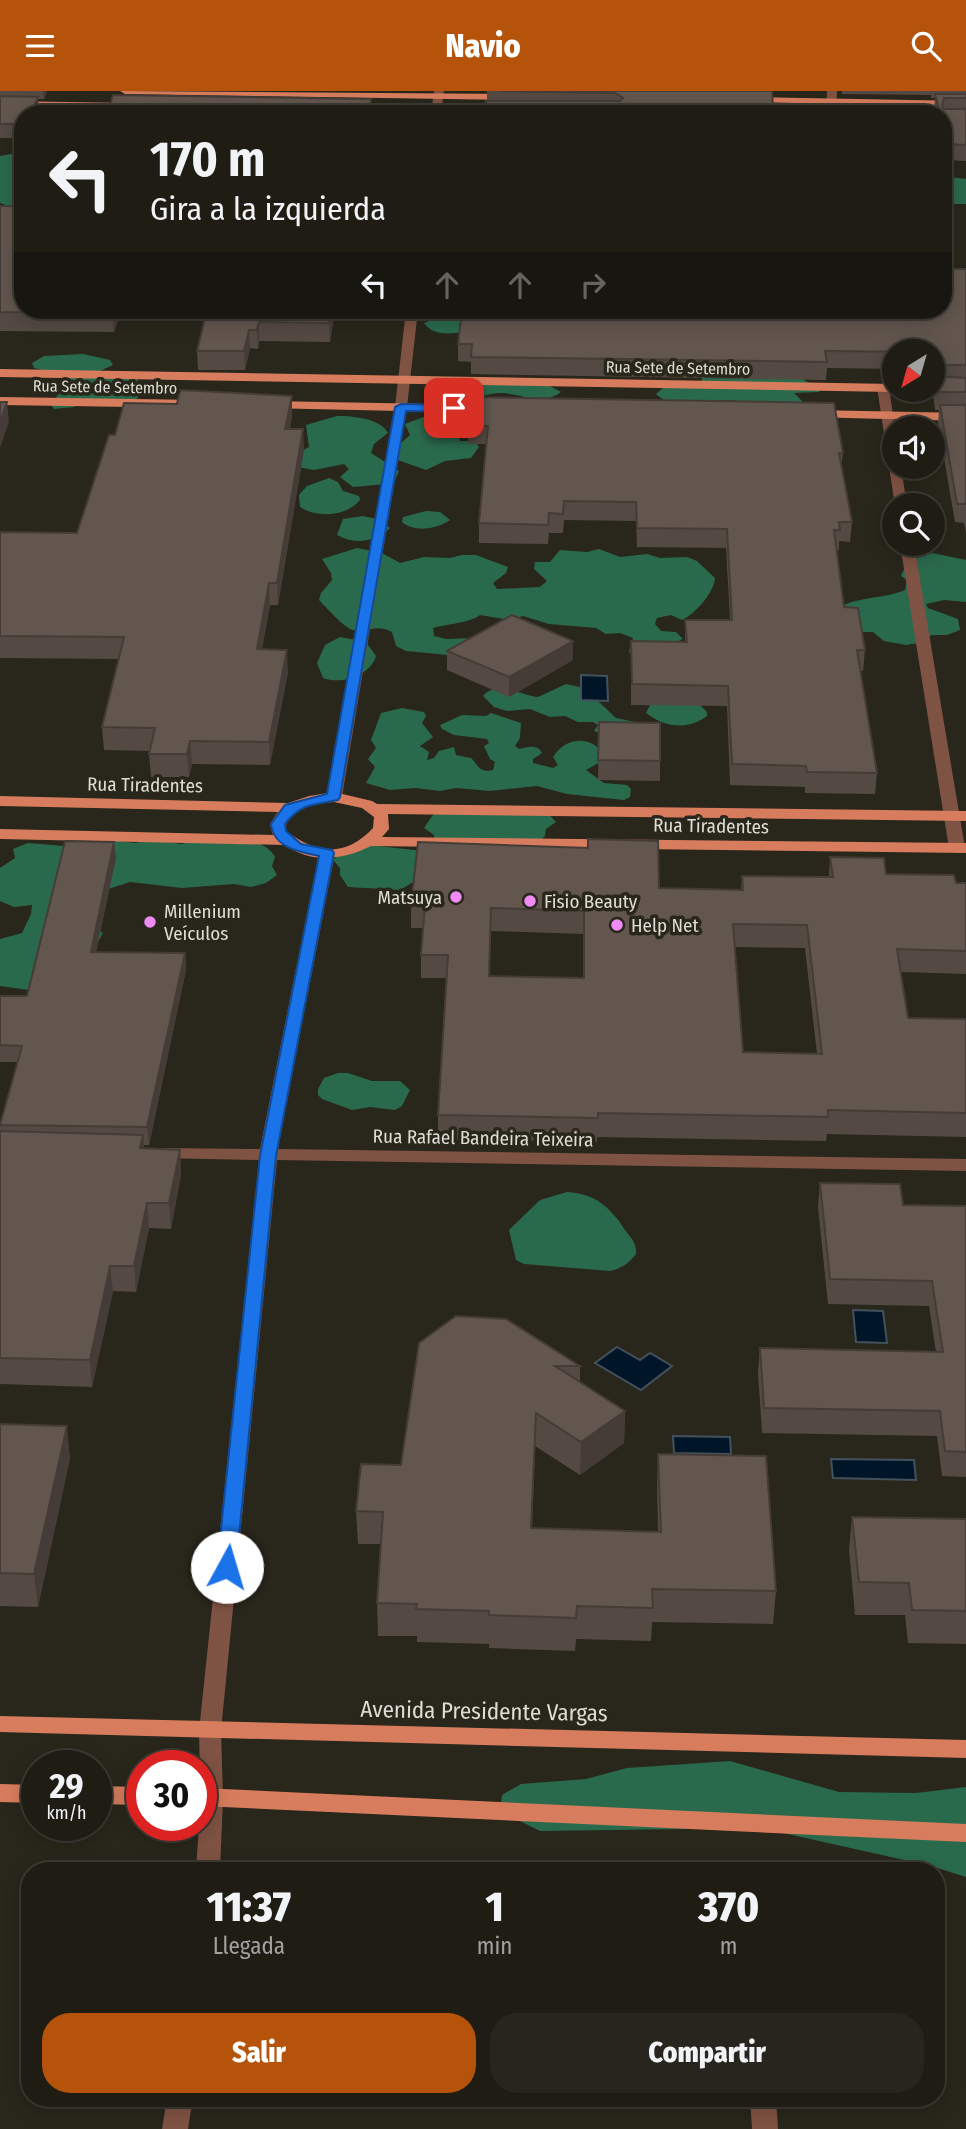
<!DOCTYPE html>
<html lang="es">
<meta charset="utf-8">
<style>
:root{--surface:#1f1c14;--page:#27251d;--text:#f1f3f6;--muted:#a1a1a0;--line:#3c3a34;--accent:#b45309}
body{margin:0;font-family:"Fira Sans Condensed",sans-serif;background:var(--page);color:var(--text);height:100vh;display:flex;flex-direction:column;font-size:26px;white-space:nowrap}
*{box-sizing:border-box;margin:0}
p{font-size:23px;color:var(--muted)}
.icon{flex:none;width:38px;height:38px;fill:none;stroke:currentColor;stroke-width:2;stroke-linecap:round;stroke-linejoin:round}
.map{position:relative;flex:1;overflow:hidden}
.panel{position:absolute;left:21px;top:1771px;width:924px;height:245px;display:flex;flex-direction:column;background:var(--surface);border-radius:28px;box-shadow:0 4px 18px #0003,0 0 0 2px var(--line)}
.panel>*{flex:none}
.banner{position:absolute;left:14px;top:14px;width:938px;height:214px;border-radius:28px;box-shadow:0 4px 18px #0003,0 0 0 2px var(--line);background:#1f1c14;color:var(--text);overflow:hidden}
.needle{width:46px;rotate:217deg}
.controls{position:absolute;left:882px;top:248px;display:grid;gap:14px}
.controls a{display:grid;place-items:center;width:63px;height:63px;border-radius:50%;background:var(--surface);box-shadow:0 4px 18px #0003,0 0 0 2px var(--line);font-size:35px}
.speed{position:absolute;left:21px;top:1659px;display:flex;gap:14px;font-size:35px;font-weight:700;text-align:center}
.speed>*{display:grid;place-content:center;width:91px;height:91px;border-radius:50%;background:var(--surface);box-shadow:0 4px 18px #0003,0 0 0 2px var(--line);line-height:1}
.speed small{font-size:18px;font-weight:400}
.speed .limit{border:10px solid #d22;background:#fff;color:#111}
.pin{position:absolute;display:grid;place-items:center;width:60px;height:60px;color:#fff;margin:-30px;border-radius:14px;box-shadow:0 4px 10px #0006}
.me{position:absolute;width:77px;margin:-38px;rotate:6deg;stroke-linejoin:round;filter:drop-shadow(0 0 5px #0008)}
.turn{display:flex;align-items:center;gap:24px;height:147px;padding:0 21px;font-size:32px}
.turn .icon{width:91px;height:91px;stroke-width:2.5}
.turn b{display:block;font-size:49px;line-height:60px}
.lanes{display:flex;align-items:center;height:66px;padding:0 21px;background:#0003;justify-content:center;gap:35px;direction:ltr}
.lanes .off{opacity:.35}
.eta{display:flex;justify-content:space-evenly;align-items:center;height:119px;text-align:center}
.eta b{font-size:42px;font-weight:800;line-height:49px}
.cta{display:flex;gap:14px;margin-top:auto;padding:14px 21px}
.cta a{flex:1;height:80px;border-radius:28px;background:var(--accent);color:#fff;font-size:28px;font-weight:800;line-height:80px;text-align:center}
.cta a+a{background:var(--page);color:var(--text)}
header{display:flex;justify-content:space-between;align-items:center;height:91px;padding:0 21px;background:var(--accent);color:#fff;font-size:32px;font-weight:800}
.map>svg:first-child{display:block}
.forest{fill:#2a6a4c}
.water{fill:#001628;stroke:#43515c;stroke-width:2}
.lines{fill:none;stroke-linecap:round;stroke-linejoin:round}
.minor{fill:#7f5343;fill-rule:evenodd}
.major{fill:#d77d5d;fill-rule:evenodd}
.wall{fill:#544a43;fill-rule:evenodd}
.shaded-wall{fill:#453c37}
.building{fill:#62564e;stroke:#453c37;stroke-width:2;fill-rule:evenodd}
.route{fill:#1a73e8;stroke:#114b97;stroke-width:2}
.poi-dot{fill:#f08bf6;stroke:#29261b;stroke-width:2.5}
.labels{text-anchor:middle;dominant-baseline:central;stroke-width:7;stroke-linejoin:round;paint-order:stroke}
.far-street-label{font-size:16px;fill:#dedcd4;stroke:#29261b}
.street-label{font-size:19px;fill:#dedcd4;stroke:#29261b}
.poi-label{font-size:19px;fill:#dedcd4;stroke:#29261b;text-anchor:start}
.near-street-label{font-size:23px;fill:#dedcd4;stroke:#29261b}
</style>
<header><svg class="icon" aria-label="menu" viewBox="0 0 24 24"><path d="M4 6h16M4 12h16M4 18h16"/></svg>Navio<svg class="icon" aria-label="search" viewBox="0 0 24 24"><circle cx="10" cy="10" r="6"/><path d="M15 15l6 6"/></svg></header>
<div class="map">
<svg width="966" height="2038" viewBox="0 0 966 2038">
<rect width="100%" height="100%" fill="#29261b"/>
<g class="forest">
<path d="M23 61V114L11 116 0 112V65Z"/>
<path d="M943 85 966 88V113H943Z"/>
<path d="M451 221H471L463 241C449 243 433 245 424 232Z"/>
<path d="M83 263 110 269 113 274 100 280 137 288 142 301 136 309 76 313 74 316 54 318 50 313 57 306 54 298 62 291 60 289 69 285 34 277 32 272 44 265Z"/>
<path d="M702 287 802 288 820 298 819 301 794 302 802 310 801 313C788 314 770 320 757 319 748 317 741 309 731 309 713 309 669 318 656 303L664 296 702 293Z"/>
<path d="M476 293 548 294 561 301C543 315 521 303 503 302 489 301 480 309 465 303L469 295Z"/>
<path d="M434 322 462 324 469 329 457 339 460 350H474L479 356 471 367 445 370 426 379 395 368 393 359 410 344 405 333Z"/>
<path d="M337 325C352 325 380 327 388 342L374 353 371 362 399 380 395 389 387 393 353 396 340 386 349 378 344 373 314 379 297 376 296 363 309 356 306 334Z"/>
<path d="M329 387 338 391 343 400 359 405 360 409C346 426 317 427 300 416L299 404 307 395Z"/>
<path d="M426 420 440 421 450 429C437 438 415 442 402 431L403 426Z"/>
<path d="M363 425 381 429 390 437C376 451 354 454 337 444L343 428Z"/>
<path d="M357 457 382 462 400 472 424 466 450 467 462 464H476L508 476 506 482 493 492 497 498 540 496 547 490 534 478 535 471H550L560 459 587 461 599 458 620 466 647 463 660 467 687 466 697 470 715 487C714 502 695 523 682 529L671 524 657 527 655 533 661 540 676 541 683 548 637 568 629 561 633 547 620 542 606 543 596 537 549 533 523 525 510 529 480 524C470 532 447 533 433 537L434 545 446 548 476 547 448 564 406 560 396 555 392 541C375 532 368 542 353 539 345 538 325 515 319 509L321 502 332 489 331 482 322 468Z"/>
<path d="M932 462 966 469V511L944 509 926 513 928 517 958 528 960 539 947 544H932L919 552 906 554 884 550 873 541H858L840 516C861 505 884 508 905 499L907 489 901 485C906 471 918 465 932 462Z"/>
<path d="M340 546 366 551 376 565C370 585 341 594 323 587L317 572 325 554Z"/>
<path d="M566 593 584 597 616 627 640 632 648 638 609 645 594 640 598 634 593 631H578L565 625 550 626 530 618 507 620 494 616 483 605C498 588 519 604 538 606Z"/>
<path d="M653 608 700 614 707 621V625C687 640 664 636 646 622Z"/>
<path d="M402 617 424 621 426 625 422 632 433 646 420 655 429 661 427 669 434 667 439 660 454 656 456 664 471 667C479 675 479 682 493 679L495 671 490 668 484 655 489 652 487 648 454 644 442 638 440 634 462 624 486 625 491 622 521 632 520 647 515 655 519 658C528 656 537 653 542 662L533 668V672L553 677 558 674 553 666C565 646 590 644 603 662L602 670 586 679 604 692 627 694 631 698 630 706 624 709 567 703 537 695 490 700 456 697 440 700 415 697 390 699 366 692 375 676 368 668 376 657 371 649 381 622Z"/>
<path d="M440 719 547 721 556 731 546 738 545 745 541 749H435L434 744 424 737 432 725Z"/>
<path d="M213 746C234 749 264 746 275 766L272 775 277 784 266 792 251 796 234 793 182 797 130 791 99 801 92 835 103 842 98 851 29 899 0 895V848L22 842 31 823 32 814 14 816 0 810V777L15 767 13 758 28 752 76 756 105 748 135 752 151 748 181 753Z"/>
<path d="M369 754 423 760 415 790 400 799 348 796 340 784V777L333 769 342 761Z"/>
<path d="M338 982H348L372 990H400L410 999 402 1015 395 1019 370 1016 352 1019 322 1008 318 1004V998L324 987Z"/>
<path d="M567 1101C596 1103 610 1116 625 1139 631 1147 637 1152 636 1163 629 1172 621 1178 610 1180L524 1173 516 1169 509 1139 540 1109Z"/>
<path d="M730 1670 839 1701 916 1702 966 1696V1786L931 1775 761 1737 540 1740 500 1720 502 1704 521 1693 586 1688 627 1677Z"/>
</g>
<g class="water">
<path d="M581 584 607 585 608 610 581 609Z"/>
<path d="M853 1219 883 1220 887 1252 856 1251Z"/>
<path d="M617 1256 640 1269 650 1262 672 1275 641 1299 595 1272Z"/>
<path d="M673 1345 730 1346 731 1363 674 1362Z"/>
<path d="M831 1368 914 1369 916 1389 833 1387Z"/>
</g>
<g class="lines">
<g class="minor">
<path d="M434 0H444L441 23H431Z"/>
<path d="M827 0H837L836 23H826Z"/>
<path d="M406 219H418L407 316 342 706 334 711 326 706 395 316Z"/>
<path d="M883 292 889 296 895 338 894 376H901L907 415H895L877 296Z"/>
<path d="M900 453H914L965 757 957 762 949 757Z"/>
<path d="M327 757 335 762 278 1058 966 1068V1080L277 1069 221 1640 223 1707 220 1780H196L199 1734H201L199 1640 259 1069 158 1067 149 1062 158 1057 260 1058 319 762Z"/>
<path d="M167 2007H193L188 2038H162Z"/>
<path d="M750 2007H776L778 2038H752Z"/>
</g>
<g class="major">
<path d="M120 0 511 3 516 6 511 9 125 3Z"/>
<path d="M749 6 966 10V16L746 11V7Z"/>
<path d="M0 10 133 12 138 15 133 18 0 16Z"/>
<path d="M350 15 507 18 512 21 444 23 347 20V16Z"/>
<path d="M0 278 894 293V299H898L894 301 0 286Z"/>
<path d="M0 306 199 309 205 313 199 317 0 314Z"/>
<path d="M269 310 490 314 496 318 490 322 265 317 263 314Z"/>
<path d="M812 319 966 322V330L808 326V320Z"/>
<path d="M334 701 372 710 377 713 966 720V730L388 723 389 738 382 746 966 752V762L371 755C343 769 311 773 285 754L0 748V738L273 744 270 733 278 721 0 715V705L288 712 309 705ZM334 711 362 717 374 726 373 737C345 767 317 763 286 740 284 716 316 712 334 711Z"/>
<path d="M0 1625 966 1649V1667L0 1641Z"/>
<path d="M0 1693 37 1694V1712L0 1711Z"/>
<path d="M96 1695 142 1696V1714L96 1713Z"/>
<path d="M201 1697 966 1733V1751L201 1715Z"/>
</g>
</g>
<g class="wall">
<path d="M0 0H47L44 8H38L39 19 23 23V47H0Z"/>
<path d="M487 0H770L773 16 487 10Z"/>
<path d="M842 0H966V70L946 69 943 57V23H935L934 18 935 7H931V4L842 3Z"/>
<path d="M0 115 121 219 114 241 0 240Z"/>
<path d="M966 178V442L964 432 955 431 938 332 939 319H935L933 303 934 292H933V261H894V278L827 277 826 289 471 283V271L458 270V253Z"/>
<path d="M207 219H335L330 251 259 250 258 258 250 257 245 279H198L197 260Z"/>
<path d="M469 306 843 362 841 376 852 431 850 451 839 450V459H837L844 516 865 559 863 580H860L877 682 875 703 805 702V696L730 694 727 615 631 614V550L685 551V529H730L726 457 637 456 636 430 564 429 563 442H549L548 453 479 452V432L486 353H468Z"/>
<path d="M292 325 290 338 304 359 278 514H270L262 558 288 581 270 674 192 673 189 686H151L149 663 150 660 104 659 102 636 119 568 0 567V441L77 442 115 344Z"/>
<path d="M447 560 573 569 509 606 447 579Z"/>
<path d="M599 631 660 670V690L598 689Z"/>
<path d="M114 751 116 767 96 861 185 862 186 879 149 1054H144V1058L180 1059 181 1084 171 1138 149 1137 136 1201 113 1200 92 1296 0 1293V1034L18 971H0V905H27Z"/>
<path d="M830 766 886 783 956 792H966V883L901 881 908 927 966 928V1046L827 1043 826 1050 597 1046V1051L438 1048V1024L446 887H421V864L423 837H411V814L659 797 741 799 742 785 829 786ZM491 840 584 843V887L489 885ZM735 856 805 857 817 963 743 961Z"/>
<path d="M820 1092 903 1114 966 1115V1386L942 1385 937 1345 762 1342 758 1282 760 1257 936 1261 929 1215 828 1213 818 1116Z"/>
<path d="M419 1252 580 1275V1291L625 1320 624 1352 580 1384 535 1355 532 1437 658 1441 657 1395 658 1363 776 1500 773 1533 652 1531 651 1550 576 1548 575 1560 489 1557V1553L417 1551V1545H378L377 1512 381 1453H358L356 1420 401 1374Z"/>
<path d="M0 1333 70 1367 38 1516 0 1515Z"/>
<path d="M852 1426 966 1428V1553L908 1552 905 1524H855L849 1459Z"/>
</g>
<g class="shaded-wall">
<path d="M43 0H47L44 8Z"/>
<path d="M38 6 39 19 37 23H31Z"/>
<path d="M113 219H121L114 241 112 222Z"/>
<path d="M331 219H335L330 251 329 232Z"/>
<path d="M259 231V250L258 258 257 239Z"/>
<path d="M249 239 250 257 245 279 244 260Z"/>
<path d="M292 305V325L286 359 285 338Z"/>
<path d="M7 311 9 331 0 357V332Z"/>
<path d="M303 338 304 359 278 514 277 492Z"/>
<path d="M269 492 270 514 258 580 257 558Z"/>
<path d="M573 550V569L509 606V586Z"/>
<path d="M287 559 288 581 270 674 269 651Z"/>
<path d="M190 650 192 673 189 686 187 663Z"/>
<path d="M114 751 116 767 92 877 91 861Z"/>
<path d="M185 862 186 879 149 1054 147 1036Z"/>
<path d="M143 1044 145 1069 140 1057Z"/>
<path d="M180 1059 181 1084 171 1138 169 1112Z"/>
<path d="M147 1112 149 1137 136 1201 134 1175Z"/>
<path d="M110 1175 113 1200 92 1296 90 1269Z"/>
<path d="M625 1320 624 1352 580 1384 581 1351Z"/>
<path d="M536 1322 535 1355 531 1470V1437Z"/>
<path d="M67 1335 70 1367 38 1516 34 1483Z"/>
</g>
<g class="building">
<path d="M499 0H772L773 16 835 17V23H484L486 10H620L623 7 615 2Z"/>
<path d="M935 3H966V7H944L942 15 944 18H966V54L948 53 943 35V23H940Z"/>
<path d="M113 4 371 8 370 15H374L373 23H107Z"/>
<path d="M0 5 38 6 31 23H23V33H0Z"/>
<path d="M0 115H23V219H113L112 222 0 221Z"/>
<path d="M943 178H966V274H933V261L825 260 827 271 471 266 472 253H458L462 219H943Z"/>
<path d="M207 219H331L329 232 259 231 257 239H249L244 260H197Z"/>
<path d="M934 285 966 287V301H937Z"/>
<path d="M180 299 292 305 285 338H303L277 492H269L257 558 287 559 269 651 190 650 187 663H149L155 637 102 636 124 546 0 545V441L77 442 109 344H115L124 312 177 313Z"/>
<path d="M469 306 834 312 843 362H839L852 431H839L840 439H834L844 516 858 517 865 559H857L877 682 807 681 806 675 732 673 728 595 632 593 631 550 687 551 685 529H732L727 438 637 437 636 411 564 410 563 423 549 422 548 434 479 432 488 335 468 334Z"/>
<path d="M0 311H7L0 332Z"/>
<path d="M940 314H966V413H957Z"/>
<path d="M512 524 573 550 509 586 447 560Z"/>
<path d="M599 631 660 632V670L598 669Z"/>
<path d="M588 748 658 750 659 797 743 799 742 785 833 786 830 766 884 767 886 783 954 784 956 792H966V860L897 858 908 927 966 928V1022L828 1019V1026L598 1022V1027L438 1024 448 864H421L425 814H411L418 751 588 757ZM491 817 584 820V887L489 885ZM733 833 807 834 822 963 743 961Z"/>
<path d="M65 750 114 751 91 861 185 862 147 1036 0 1034 22 955 0 954V905H27Z"/>
<path d="M0 1040 143 1044 140 1057 180 1059 169 1112H147L134 1175H110L90 1269 0 1267Z"/>
<path d="M820 1092 900 1093 903 1114 966 1115V1361L945 1360 940 1320 764 1317 760 1257 943 1261 932 1190 830 1188Z"/>
<path d="M456 1225 506 1228 580 1275H555L625 1320 581 1351 536 1322 531 1437 661 1441 658 1363 766 1365 776 1500 652 1498 653 1517 577 1515 576 1527 489 1524V1520L416 1518 417 1513 377 1512 383 1421 356 1420 361 1373 401 1374 419 1252Z"/>
<path d="M0 1333 67 1335 34 1483 0 1482Z"/>
<path d="M852 1426 966 1428V1520L912 1519 909 1492 859 1491Z"/>
</g>
<path class="route" d="M401 313 454 314 460 317 454 321 406 320 340 706 338 709C314 714 301 712 285 733L286 740 301 753 332 759 334 762 276 1065 236 1476 233 1480H220L217 1476 260 1065 319 765C299 761 274 757 271 733L285 714 327 703 395 316Z"/>
<g class="poi-dot">
<circle cx="456" cy="806" r="7"/>
<circle cx="530" cy="810" r="7"/>
<circle cx="150" cy="831" r="7"/>
<circle cx="617" cy="834" r="7"/>
</g>
<g class="labels">
<g class="far-street-label">
<text transform="translate(678 277) rotate(1)">Rua Sete de Setembro</text>
<text transform="translate(105 296) rotate(1)">Rua Sete de Setembro</text>
</g>
<g class="street-label">
<text transform="translate(145 694) rotate(1)">Rua Tiradentes</text>
<text transform="translate(711 735) rotate(1)">Rua Tiradentes</text>
<text transform="translate(483 1047) rotate(1)">Rua Rafael Bandeira Teixeira</text>
</g>
<g class="poi-label">
<text x="442" y="806" text-anchor="end">Matsuya</text>
<text x="544" y="810">Fisio Beauty</text>
<text x="164" y="820">Millenium<tspan x="164" dy="22">Veículos</tspan></text>
<text x="631" y="834">Help Net</text>
</g>
<g class="near-street-label">
<text transform="translate(484 1620) rotate(1)">Avenida Presidente Vargas</text>
</g>
</g>
</svg>
<div class="controls">
<a><svg class="needle" viewBox="-14 -14 28 28"><path d="M0-13l5 13h-10z" fill="#e53935"/><path d="M0 13l5-13h-10z" fill="#a1a1a0"/></svg></a>
<a><svg class="icon" aria-label="sound" viewBox="0 0 24 24"><path d="M4 9h4l5-4v14l-5-4H4zM17 9q2 3 0 6"/></svg></a>
<a><svg class="icon" aria-label="search" viewBox="0 0 24 24"><circle cx="10" cy="10" r="6"/><path d="M15 15l6 6"/></svg></a>
</div>
<div class="speed"><div>29<small>km/h</small></div><div class="limit">30</div></div>
<div class="pin" style="left:454px;top:317px;background:#d93025"><svg class="icon" aria-label="arrive" viewBox="0 0 24 24"><path d="M6 21V4h12l-3 4 3 4H6"/></svg></div>
<svg class="me" style="left:227px;top:1476px" viewBox="-20 -20 40 40"><circle r="19" fill="#fff"/><path d="M0-13L10 11 0 6-10 11z" fill="#1a73e8"/></svg>
<div class="banner">
<div class="turn"><svg class="icon" aria-label="left" viewBox="0 0 24 24"><path d="M17 20v-9H6M10 6l-5 5 5 5"/></svg><div><b>170 m</b>Gira a la izquierda</div></div>
<div class="lanes"><svg class="icon" aria-label="left" viewBox="0 0 24 24"><path d="M17 20v-9H6M10 6l-5 5 5 5"/></svg><svg class="icon off" aria-label="ahead" viewBox="0 0 24 24"><path d="M12 20V5M6 11l6-6 6 6"/></svg><svg class="icon off" aria-label="ahead" viewBox="0 0 24 24"><path d="M12 20V5M6 11l6-6 6 6"/></svg><svg class="icon off" aria-label="right" viewBox="0 0 24 24"><path d="M7 20v-9h11M14 6l5 5-5 5"/></svg></div>
</div>
<section class="panel">
<div class="eta">
<div><b>11:37</b><p>Llegada</p></div>
<div><b>1</b><p>min</p></div>
<div><b>370</b><p>m</p></div>
</div>
<div class="cta"><a>Salir</a><a>Compartir</a></div>
</section>
</div>
